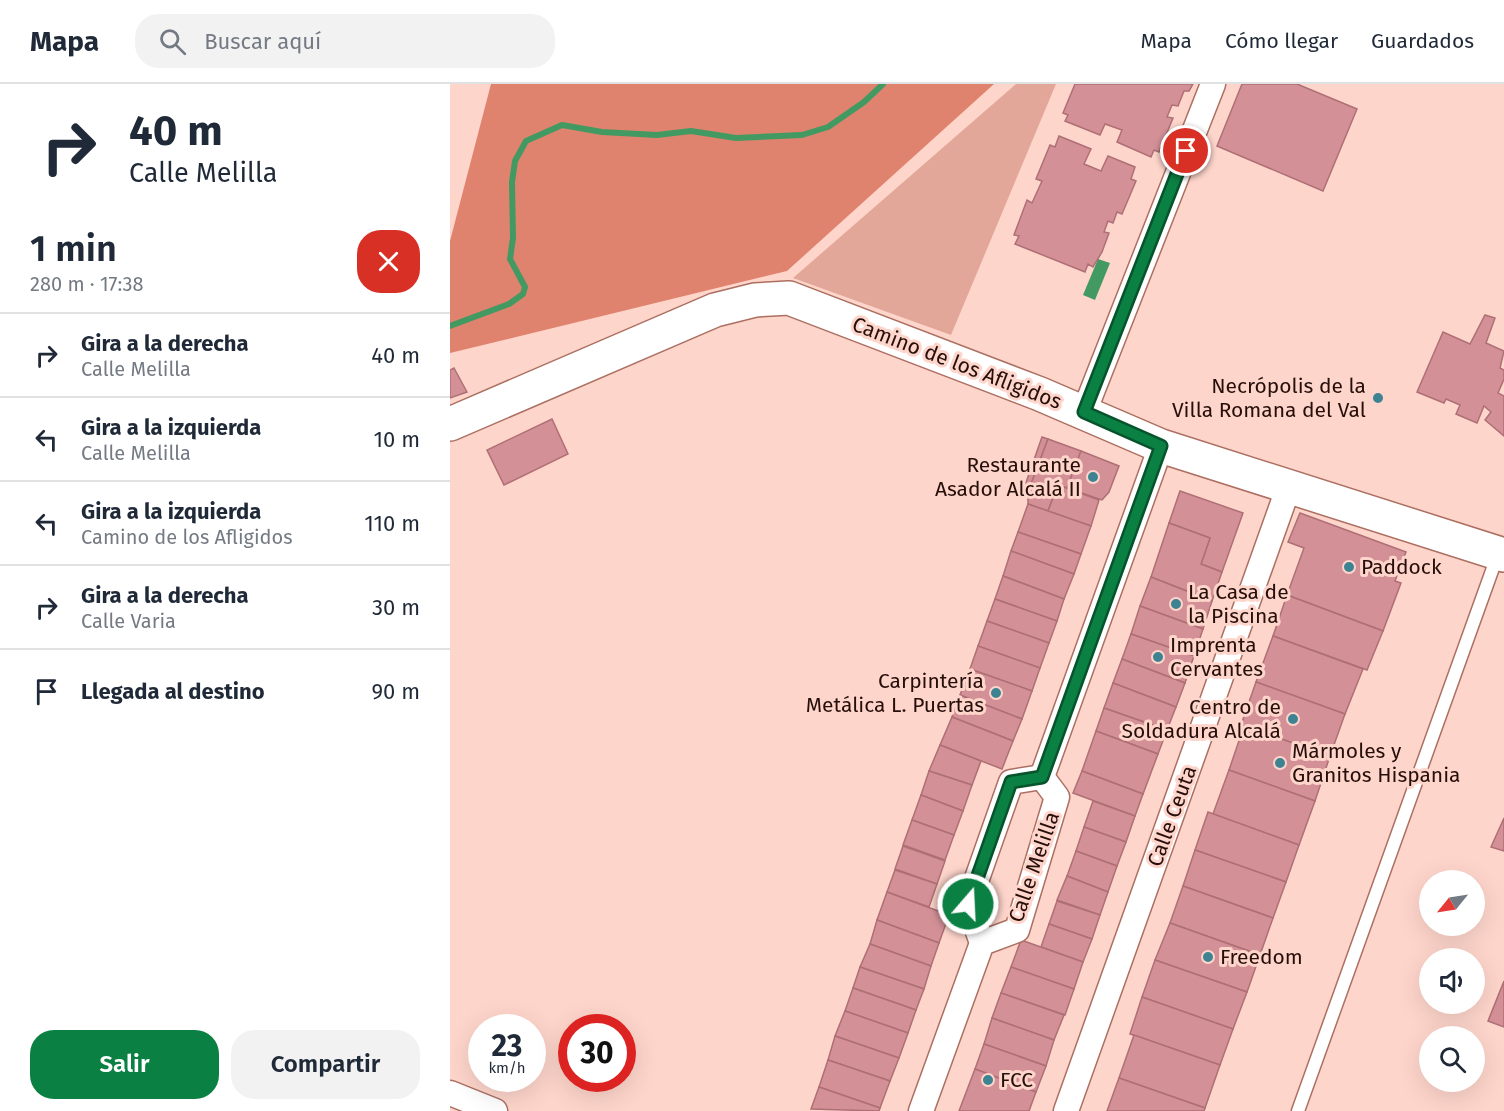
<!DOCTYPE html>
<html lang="es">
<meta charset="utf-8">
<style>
:root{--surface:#fff;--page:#f2f2f3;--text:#1f2937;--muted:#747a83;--line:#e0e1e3;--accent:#0b8043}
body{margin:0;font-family:"Fira Sans",sans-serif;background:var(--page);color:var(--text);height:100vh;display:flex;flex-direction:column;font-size:22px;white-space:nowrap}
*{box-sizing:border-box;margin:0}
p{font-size:20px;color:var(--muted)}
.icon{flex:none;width:33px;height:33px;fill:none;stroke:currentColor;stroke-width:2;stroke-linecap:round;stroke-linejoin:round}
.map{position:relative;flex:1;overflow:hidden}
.drawer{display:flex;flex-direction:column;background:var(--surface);width:450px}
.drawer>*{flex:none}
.guide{background:#fff;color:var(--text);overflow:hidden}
.needle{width:39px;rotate:240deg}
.fabs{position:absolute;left:969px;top:786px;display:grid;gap:12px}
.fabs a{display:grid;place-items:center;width:66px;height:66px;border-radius:50%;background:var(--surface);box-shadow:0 6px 24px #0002;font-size:30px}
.speed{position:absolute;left:18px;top:930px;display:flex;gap:12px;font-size:30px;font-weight:700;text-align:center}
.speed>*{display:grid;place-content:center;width:78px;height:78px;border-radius:50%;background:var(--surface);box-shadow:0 6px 24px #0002;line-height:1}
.speed small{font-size:15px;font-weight:400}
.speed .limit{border:9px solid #d22;background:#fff;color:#111}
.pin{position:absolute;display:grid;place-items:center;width:51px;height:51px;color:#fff;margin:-26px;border:3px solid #fff;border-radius:50%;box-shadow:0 2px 6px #0007}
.me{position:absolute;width:66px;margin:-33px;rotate:19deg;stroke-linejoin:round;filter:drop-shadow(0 0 4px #0008)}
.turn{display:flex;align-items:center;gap:21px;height:126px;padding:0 30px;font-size:27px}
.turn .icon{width:78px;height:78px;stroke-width:2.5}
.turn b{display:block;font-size:42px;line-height:51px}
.round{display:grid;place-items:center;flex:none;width:63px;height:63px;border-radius:24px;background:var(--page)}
.headline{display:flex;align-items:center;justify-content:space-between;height:102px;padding:0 30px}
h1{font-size:36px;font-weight:600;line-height:45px}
.primary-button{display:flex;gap:12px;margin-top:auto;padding:12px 30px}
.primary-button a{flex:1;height:69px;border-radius:24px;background:var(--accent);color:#fff;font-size:24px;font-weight:600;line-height:69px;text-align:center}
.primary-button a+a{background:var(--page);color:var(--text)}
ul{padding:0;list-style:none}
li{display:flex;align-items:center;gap:18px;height:84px;padding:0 30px;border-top:2px solid var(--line)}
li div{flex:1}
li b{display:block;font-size:22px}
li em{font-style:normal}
header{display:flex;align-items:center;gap:36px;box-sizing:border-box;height:84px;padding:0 30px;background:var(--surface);border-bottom:2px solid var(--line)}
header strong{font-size:28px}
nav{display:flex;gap:33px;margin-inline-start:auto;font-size:21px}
.search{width:420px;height:54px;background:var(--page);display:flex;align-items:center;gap:15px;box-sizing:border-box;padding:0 21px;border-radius:24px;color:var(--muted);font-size:22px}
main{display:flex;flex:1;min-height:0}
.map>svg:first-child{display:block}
.green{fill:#e3a799}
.forest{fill:#e0836e}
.water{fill:#429a62}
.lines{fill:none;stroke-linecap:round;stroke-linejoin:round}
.stream{stroke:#429a62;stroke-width:6}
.building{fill:#d39197;stroke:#ae6f75;stroke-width:1.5}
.lane-casing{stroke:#ac6f61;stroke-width:15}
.street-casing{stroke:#ac6f61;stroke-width:27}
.secondary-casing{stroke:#ac6f61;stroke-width:36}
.lane{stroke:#fff;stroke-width:12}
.street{stroke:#fff;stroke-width:24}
.secondary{stroke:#fff;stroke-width:33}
.route-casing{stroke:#07532c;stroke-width:15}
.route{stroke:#0b8043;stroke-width:10}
.poi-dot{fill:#3e8391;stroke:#fed5cb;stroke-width:2}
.labels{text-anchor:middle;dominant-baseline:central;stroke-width:6;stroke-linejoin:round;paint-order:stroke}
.street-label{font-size:21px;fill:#260e0a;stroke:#fed5cb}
.poi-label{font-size:21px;fill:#260e0a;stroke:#fed5cb;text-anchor:start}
</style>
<header>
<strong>Mapa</strong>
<div class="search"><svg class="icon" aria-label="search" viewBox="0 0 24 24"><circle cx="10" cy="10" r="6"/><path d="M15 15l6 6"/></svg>Buscar aquí</div>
<nav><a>Mapa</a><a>Cómo llegar</a><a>Guardados</a></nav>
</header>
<main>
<section class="drawer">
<div class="guide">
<div class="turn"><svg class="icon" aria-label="right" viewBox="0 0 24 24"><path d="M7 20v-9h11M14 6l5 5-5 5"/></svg><div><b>40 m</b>Calle Melilla</div></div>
</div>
<div class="headline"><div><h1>1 min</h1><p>280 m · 17:38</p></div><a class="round" style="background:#d93025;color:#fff"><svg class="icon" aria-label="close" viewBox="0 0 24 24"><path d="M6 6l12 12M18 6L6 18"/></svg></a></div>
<ul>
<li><svg class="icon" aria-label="right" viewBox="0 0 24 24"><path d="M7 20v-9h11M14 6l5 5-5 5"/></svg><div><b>Gira a la derecha</b><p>Calle Melilla</p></div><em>40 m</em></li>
<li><svg class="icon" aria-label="left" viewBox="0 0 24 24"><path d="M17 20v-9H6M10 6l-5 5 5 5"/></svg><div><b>Gira a la izquierda</b><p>Calle Melilla</p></div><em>10 m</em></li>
<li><svg class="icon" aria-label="left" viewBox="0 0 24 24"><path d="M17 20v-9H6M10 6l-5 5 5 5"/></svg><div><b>Gira a la izquierda</b><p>Camino de los Afligidos</p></div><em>110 m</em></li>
<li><svg class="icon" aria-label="right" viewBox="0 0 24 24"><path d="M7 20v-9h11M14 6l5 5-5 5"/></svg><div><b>Gira a la derecha</b><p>Calle Varia</p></div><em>30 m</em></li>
<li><svg class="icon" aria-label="arrive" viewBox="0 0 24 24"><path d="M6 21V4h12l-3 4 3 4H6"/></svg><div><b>Llegada al destino</b></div><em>90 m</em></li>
</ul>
<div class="primary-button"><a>Salir</a><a>Compartir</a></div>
</section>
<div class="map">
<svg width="1054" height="1027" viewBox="0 0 1054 1027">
<rect width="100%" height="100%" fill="#fed5cb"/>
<path class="green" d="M566 0H606L501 251 343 194Z"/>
<path class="forest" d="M41 0H544L337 187 0 269V157Z"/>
<path class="water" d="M648 175 660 179 645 216 633 211Z"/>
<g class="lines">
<path class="stream" d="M0 242 59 220 73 210 75 203 60 175 63 154 62 98 65 77 76 57 112 41 152 48 207 51 241 47 286 54 352 51 378 43 414 18 433 0"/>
</g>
<g class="building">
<path d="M625 0H743L739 7H734L728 22 722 21 717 33 723 34 709 68 704 66 701 73 667 58 672 46 655 40 650 51 615 37 618 31 613 29Z"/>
<path d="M792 0H847L907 25 873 107 767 62Z"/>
<path d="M609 52 641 65 634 80 651 87 658 72 685 83 681 95 686 97 672 130 667 128 663 139 658 137 654 148 659 149 652 168 643 183 638 180 635 188 565 160 569 152 564 151 577 116 582 119 592 97 586 95 600 61 605 63Z"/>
<path d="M1035 231 1045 234 1036 259 1054 267 1050 284 1054 286V295L1048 309 1054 312V352L1035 336 1041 328 1034 322 1027 339 1006 330 1010 321 996 315 994 319 967 308 993 248 1020 260Z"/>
<path d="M4 284 17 308 0 314V286Z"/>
<path d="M102 335 118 370 54 401 37 366Z"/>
<path d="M592 353 598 355 578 408 573 407Z"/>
<path d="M598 355 631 367 617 404 608 401 598 427 578 420V408Z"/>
<path d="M631 367 669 382 659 408 652 416 617 404Z"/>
<path d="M608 401 649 416 641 442 598 427Z"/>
<path d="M730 407 793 429 772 488 751 480 760 454 719 439Z"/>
<path d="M578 420 641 442 631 470 568 448Z"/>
<path d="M850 429 956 468 945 497 951 499 933 547 837 511 854 464 838 458Z"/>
<path d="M719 439 760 454 751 480 772 488 762 517 701 493Z"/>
<path d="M568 448 631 470 624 490 561 467Z"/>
<path d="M561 467 624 490 614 515 553 492Z"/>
<path d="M553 492 614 515 607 537 545 515Z"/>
<path d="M701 493 762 517 753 545 690 522Z"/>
<path d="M837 511 933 547 917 586 823 552Z"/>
<path d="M545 515 607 537 599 559 537 537Z"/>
<path d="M690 522 753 545 744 572 681 550Z"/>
<path d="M537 537 599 559 590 584 528 562Z"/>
<path d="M681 550 744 572 735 599 672 575Z"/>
<path d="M823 552 913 585 895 630 806 598Z"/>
<path d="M528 562 590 584 582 607 520 585Z"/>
<path d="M672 575 735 599 726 623 663 599Z"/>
<path d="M520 585 582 607 572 635 510 611Z"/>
<path d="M806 598 895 630 880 672 791 641Z"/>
<path d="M663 599 726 623 717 646 654 624Z"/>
<path d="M510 611 572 635 563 657 502 633Z"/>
<path d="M654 624 717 646 708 670 646 647Z"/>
<path d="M502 633 563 657 552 685 490 661Z"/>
<path d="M794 642 880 672 865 717 779 686Z"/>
<path d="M646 647 708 670 693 710 632 687Z"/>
<path d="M490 661 531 677 522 701 479 687Z"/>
<path d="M779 686 865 717 849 761 763 730Z"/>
<path d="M479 687 522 701 513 727 471 711Z"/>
<path d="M632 687 693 710 685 732 623 709Z"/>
<path d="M471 711 513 727 504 751 462 736Z"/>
<path d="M643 717 685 732 676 758 634 743Z"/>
<path d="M758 728 849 761 836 798 745 766Z"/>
<path d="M1054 734V767L1041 763Z"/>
<path d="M462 736 504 751 495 776 453 761Z"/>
<path d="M634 743 676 758 667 782 626 767Z"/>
<path d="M453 762 495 777 487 800 445 785Z"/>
<path d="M745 766 836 798 823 834 733 802Z"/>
<path d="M626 767 667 782 658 808 617 792Z"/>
<path d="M445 786 487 800 479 823 437 808Z"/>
<path d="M617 792 658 808 650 831 607 816Z"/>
<path d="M733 802 823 834 810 871 720 839Z"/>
<path d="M437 808 499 831 489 859 427 836Z"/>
<path d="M607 817 650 831 642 855 599 840Z"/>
<path d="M427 836 489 859 481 882 420 860Z"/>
<path d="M720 839 810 871 797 908 705 876Z"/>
<path d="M599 840 642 855 633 878 591 863Z"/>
<path d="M571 856 633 878 624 905 561 883Z"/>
<path d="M420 860 481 882 474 905 410 883Z"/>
<path d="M705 876 797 908 783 945 692 913Z"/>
<path d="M410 883 474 905 466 926 403 904Z"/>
<path d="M561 883 624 905 615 931 551 909Z"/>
<path d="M1054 897V943L1038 937Z"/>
<path d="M403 904 466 926 458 949 395 927Z"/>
<path d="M551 909 614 931 604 956 542 934Z"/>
<path d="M692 913 783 945 770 981 680 950Z"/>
<path d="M395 927 458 949 449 974 385 952Z"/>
<path d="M542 934 604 956 596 982 534 960Z"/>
<path d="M684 951 770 981 755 1024 669 994Z"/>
<path d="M385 952 449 974 440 997 378 976Z"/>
<path d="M534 960 596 982 586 1008 525 985Z"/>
<path d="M378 976 440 997 430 1024 369 1003Z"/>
<path d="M525 985 586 1008 579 1027H509Z"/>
<path d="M669 994 755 1024 754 1027H657Z"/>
<path d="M369 1003 430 1024 429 1027 361 1025Z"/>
</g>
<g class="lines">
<g class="lane-casing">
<path id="lane" d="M848 1027 1048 470"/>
</g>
<g class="street-casing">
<g id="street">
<path d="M634 328 763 0"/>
<path d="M532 859 518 820 561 698 592 693"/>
<path d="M0 1009 45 1027"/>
<path d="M471 1027 532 859 567 846 607 713 592 693 711 362"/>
<path d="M616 1027 839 402"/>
</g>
</g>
<g class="secondary-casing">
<path id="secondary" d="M0 340 265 226 305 216 339 214 590 310 711 362 1054 471"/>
</g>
<use href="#lane" class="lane"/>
<use href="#street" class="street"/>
<use href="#secondary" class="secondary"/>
</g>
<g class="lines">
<g class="route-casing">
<path id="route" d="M518 820 561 698 592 693 711 362 634 328 736 67"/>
</g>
<use href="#route" class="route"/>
</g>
<g class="poi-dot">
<circle cx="928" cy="314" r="6"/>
<circle cx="643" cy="393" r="6"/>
<circle cx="899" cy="483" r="6"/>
<circle cx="726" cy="520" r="6"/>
<circle cx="708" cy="573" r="6"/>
<circle cx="546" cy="609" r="6"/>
<circle cx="843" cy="635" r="6"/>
<circle cx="830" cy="679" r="6"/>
<circle cx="758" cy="873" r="6"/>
<circle cx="538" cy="996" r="6"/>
</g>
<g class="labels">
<g class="street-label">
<text transform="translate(507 279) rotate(21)">Camino de los Afligidos</text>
<text transform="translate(722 732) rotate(-70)">Calle Ceuta</text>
<text transform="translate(584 783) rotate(-71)">Calle Melilla</text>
</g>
<g class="poi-label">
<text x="916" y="302" text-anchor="end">Necrópolis de la<tspan x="916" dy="24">Villa Romana del Val</tspan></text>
<text x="631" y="381" text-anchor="end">Restaurante<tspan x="631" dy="24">Asador Alcalá II</tspan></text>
<text x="911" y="483">Paddock</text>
<text x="738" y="508">La Casa de<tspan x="738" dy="24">la Piscina</tspan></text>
<text x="720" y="561">Imprenta<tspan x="720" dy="24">Cervantes</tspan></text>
<text x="534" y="597" text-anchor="end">Carpintería<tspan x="534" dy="24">Metálica L. Puertas</tspan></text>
<text x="831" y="623" text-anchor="end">Centro de<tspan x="831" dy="24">Soldadura Alcalá</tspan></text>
<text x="842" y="667">Mármoles y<tspan x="842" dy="24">Granitos Hispania</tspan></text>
<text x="770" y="873">Freedom</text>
<text x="550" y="996">FCC</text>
</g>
</g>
</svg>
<div class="fabs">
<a><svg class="needle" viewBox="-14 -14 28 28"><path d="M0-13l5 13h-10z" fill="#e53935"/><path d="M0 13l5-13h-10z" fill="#747a83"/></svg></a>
<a><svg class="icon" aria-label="sound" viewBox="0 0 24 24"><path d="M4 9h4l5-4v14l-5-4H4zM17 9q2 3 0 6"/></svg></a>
<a><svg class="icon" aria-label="search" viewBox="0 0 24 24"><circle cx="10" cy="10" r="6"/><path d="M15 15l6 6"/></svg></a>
</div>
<div class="speed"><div>23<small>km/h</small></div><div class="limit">30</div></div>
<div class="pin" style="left:736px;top:67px;background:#d93025"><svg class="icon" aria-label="arrive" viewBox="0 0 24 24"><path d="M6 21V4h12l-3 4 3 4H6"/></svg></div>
<svg class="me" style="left:518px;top:820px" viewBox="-20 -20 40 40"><circle r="17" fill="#0b8043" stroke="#fff" stroke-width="3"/><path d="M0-11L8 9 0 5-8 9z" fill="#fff"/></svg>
</div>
</main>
